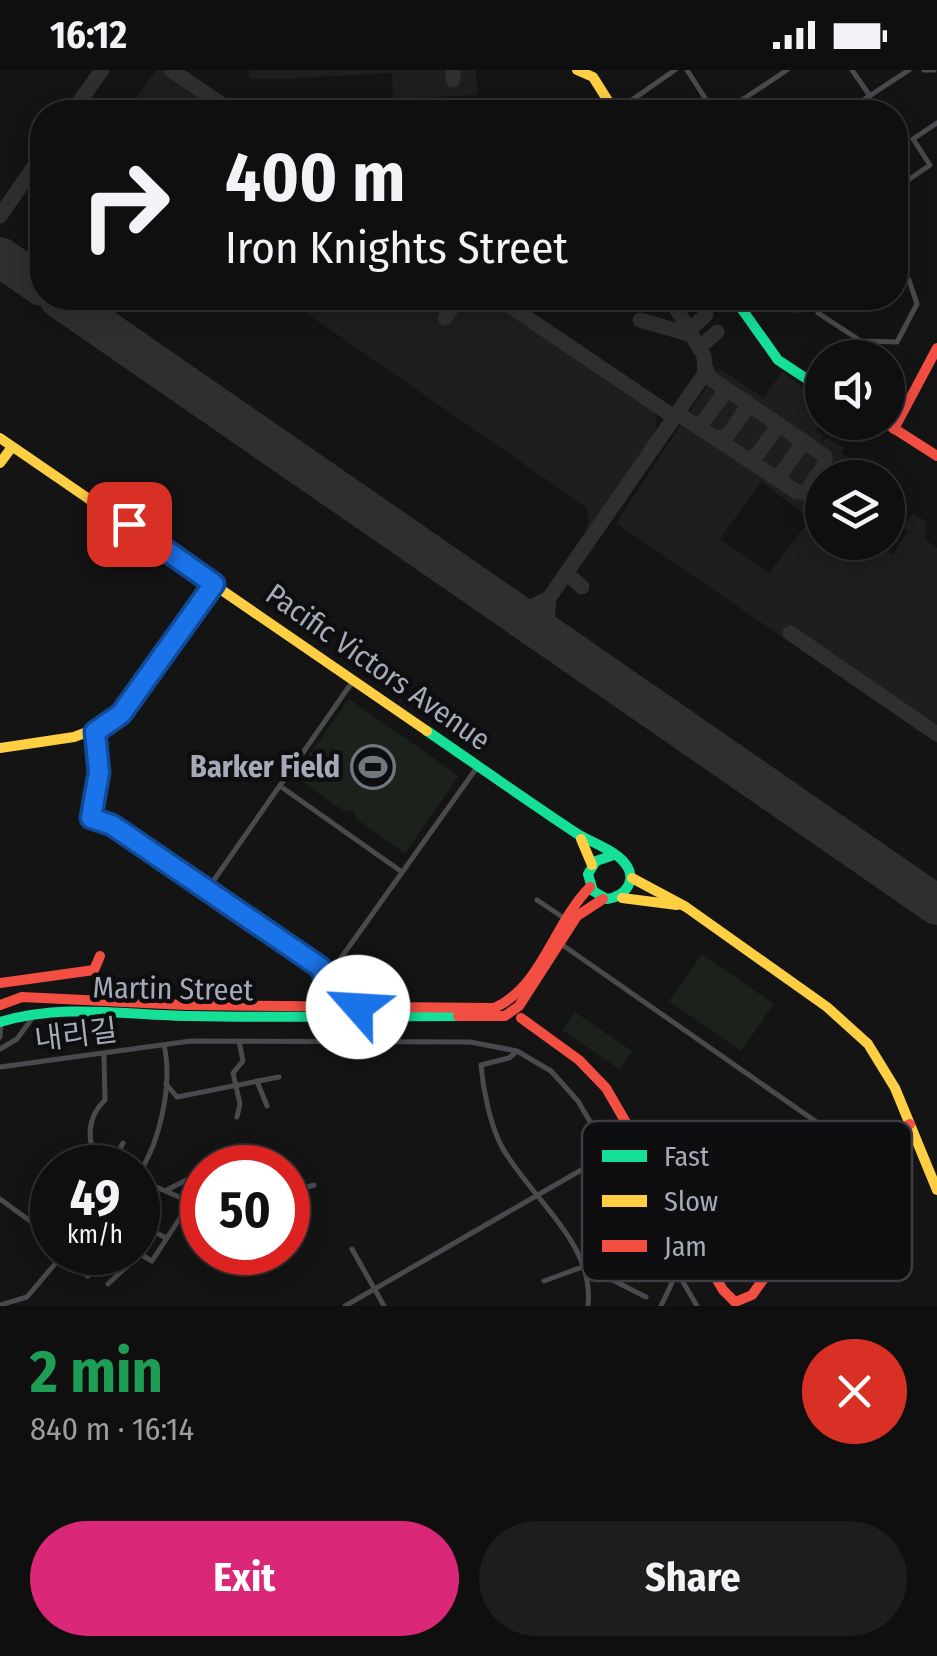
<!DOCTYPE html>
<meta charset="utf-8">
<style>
:root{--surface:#0f0f0f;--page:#1d1d1d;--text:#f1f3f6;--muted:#9b9c9e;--line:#2f2f2f;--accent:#db2777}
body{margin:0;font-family:"Fira Sans Condensed","Noto Sans KR",sans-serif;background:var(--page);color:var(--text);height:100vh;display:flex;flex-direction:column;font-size:38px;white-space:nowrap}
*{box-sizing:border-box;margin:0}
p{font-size:32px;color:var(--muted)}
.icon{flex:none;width:55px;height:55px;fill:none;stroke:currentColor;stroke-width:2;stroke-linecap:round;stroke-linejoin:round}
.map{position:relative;height:1236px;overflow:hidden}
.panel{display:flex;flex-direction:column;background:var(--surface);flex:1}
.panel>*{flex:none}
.hud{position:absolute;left:30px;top:30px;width:878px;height:210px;border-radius:40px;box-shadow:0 5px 25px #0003,0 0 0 2px var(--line);background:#0f0f0f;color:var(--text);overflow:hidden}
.tools{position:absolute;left:805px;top:270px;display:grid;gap:20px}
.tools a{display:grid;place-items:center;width:100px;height:100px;border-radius:50%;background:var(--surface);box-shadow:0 5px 25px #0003,0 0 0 2px var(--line);font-size:50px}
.speed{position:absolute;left:30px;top:1075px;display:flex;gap:20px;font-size:50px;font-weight:700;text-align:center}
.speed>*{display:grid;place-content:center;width:130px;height:130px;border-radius:50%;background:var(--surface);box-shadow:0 5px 25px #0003,0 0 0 2px var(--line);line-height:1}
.speed small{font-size:25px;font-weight:400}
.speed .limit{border:15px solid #d22;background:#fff;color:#111}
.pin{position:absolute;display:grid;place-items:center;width:85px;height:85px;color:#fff;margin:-42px;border-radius:20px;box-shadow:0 5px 15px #0006}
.me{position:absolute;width:110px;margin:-55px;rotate:296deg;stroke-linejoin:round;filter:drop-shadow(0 0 8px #0008)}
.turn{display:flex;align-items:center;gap:35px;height:210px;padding:0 30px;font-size:45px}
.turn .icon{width:130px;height:130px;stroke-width:2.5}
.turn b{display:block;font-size:70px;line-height:85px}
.round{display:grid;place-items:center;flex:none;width:105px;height:105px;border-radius:52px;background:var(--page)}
.headline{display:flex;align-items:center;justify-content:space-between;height:170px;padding:0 30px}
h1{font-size:60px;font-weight:700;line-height:75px;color:#1e9e55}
.cta{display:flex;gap:20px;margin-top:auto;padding:20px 30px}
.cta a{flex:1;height:115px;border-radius:60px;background:var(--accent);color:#fff;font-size:40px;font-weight:700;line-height:115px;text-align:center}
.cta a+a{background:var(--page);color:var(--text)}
.status{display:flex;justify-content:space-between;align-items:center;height:70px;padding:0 50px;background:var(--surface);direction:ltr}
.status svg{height:28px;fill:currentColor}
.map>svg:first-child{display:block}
.built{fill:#1e1e20;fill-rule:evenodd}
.green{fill:#1a221b}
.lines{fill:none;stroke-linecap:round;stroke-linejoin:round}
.taxiway{stroke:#2e2f30;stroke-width:15}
.runway{stroke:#2e2f30;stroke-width:40}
.street{stroke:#484a4d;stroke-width:5}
.fast{stroke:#16e098;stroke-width:10}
.slow{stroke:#ffcf43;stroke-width:10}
.jam{stroke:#f24e42;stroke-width:10}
.route-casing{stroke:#114b97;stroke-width:25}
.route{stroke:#1a73e8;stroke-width:18}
.labels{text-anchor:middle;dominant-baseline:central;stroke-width:9;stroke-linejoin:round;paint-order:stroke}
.street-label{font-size:30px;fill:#a4aab7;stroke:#0e0e10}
.poi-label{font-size:30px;font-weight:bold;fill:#a4aab7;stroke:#0e0e10;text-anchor:end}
.key{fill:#0e0e10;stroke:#3b3d42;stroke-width:2.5}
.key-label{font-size:28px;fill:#a4aab7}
</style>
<div class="status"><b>16:12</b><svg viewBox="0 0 49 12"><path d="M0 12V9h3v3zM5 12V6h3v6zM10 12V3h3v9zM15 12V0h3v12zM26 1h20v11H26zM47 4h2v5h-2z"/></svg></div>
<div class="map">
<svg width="937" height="1236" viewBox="0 0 937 1236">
<rect width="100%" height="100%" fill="#141414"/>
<g class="built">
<path d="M156 0H161L222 42H127Z"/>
<path d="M249 0H476L477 25 393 29 392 3 282 9 249 8Z"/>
<path d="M306 228H491L655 340 657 367 591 463 586 459 589 451 586 437 299 238Z"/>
<path d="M758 228H818L810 242 792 244 780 236 768 240Z"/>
<path d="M719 298 764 328 782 301 822 333V348L816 360 824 366 822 371 828 368 844 378 841 383 868 401 863 407 822 408V472L868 473 893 484 908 461 903 457 913 443 927 452 925 469 937 478V673L616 453ZM761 412 811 448 769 503 720 469Z"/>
</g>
<g class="green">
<path d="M349 629 459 706 405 783 356 749 353 740 345 742 294 706Z"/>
<path d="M702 884 774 934 741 981 669 931Z"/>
<path d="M575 942 632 981 619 999 562 960Z"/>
</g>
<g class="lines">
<g class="taxiway">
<path d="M171 0 233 42"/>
<path d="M453 0V10"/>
<path d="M72 42 102 0"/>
<path d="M0 146 42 85"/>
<path d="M0 180 14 196"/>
<path d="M498 228 674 347H683L797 422H806L825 394V386L710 308 706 298"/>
<path d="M445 248 459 228"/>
<path d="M640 250 692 265"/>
<path d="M689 260 706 245"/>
<path d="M699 278 717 262"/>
<path d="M695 354 703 352 723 325 722 316"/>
<path d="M715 368 727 366 746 339V331"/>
<path d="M747 389 756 386 775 360 773 350"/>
<path d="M772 406 781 404 800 377 798 368"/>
<path d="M566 503 582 517"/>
<path d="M549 528 547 554 560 573"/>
<path d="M502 533 528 539 549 528 705 303 704 286 670 228"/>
<path d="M790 563 937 664"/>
</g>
<g class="runway">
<path d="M0 187 42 216"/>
<path d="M59 228 937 835"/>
</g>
<g class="street">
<path d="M687 0 714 42"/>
<path d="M852 0 870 26"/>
<path d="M924 0H934"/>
<path d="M616 41 675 0"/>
<path d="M724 42 787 0"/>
<path d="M845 42 909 0"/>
<path d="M895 119 930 95 913 69 937 53"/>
<path d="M828 228 818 243 861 271 897 272 917 234 909 210 895 202"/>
<path d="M280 716 402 802"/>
<path d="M207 820 353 611"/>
<path d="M537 830 564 848"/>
<path d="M561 874 858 1081"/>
<path d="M326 909 478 696"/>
<path d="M0 967 1 951"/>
<path d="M0 979 17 969 36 943"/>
<path d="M516 982 509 988 481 995C483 1019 490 1055 502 1077 530 1128 595 1172 588 1236"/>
<path d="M0 997 191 971 470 972 517 981 551 1001 578 1031 697 1236"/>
<path d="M257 1011 267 1036"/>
<path d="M166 1014 177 1027 279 1007"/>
<path d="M237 1047 240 1034 233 1003 243 991 239 971"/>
<path d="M78 1086 90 1080"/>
<path d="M226 1093 228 1080"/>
<path d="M100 1098C88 1075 84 1050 105 1030L104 986"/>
<path d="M103 1098 113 1092 123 1073"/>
<path d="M215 1098 226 1093 229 1098"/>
<path d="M138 1105C160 1072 173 1014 164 975"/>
<path d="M138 1109 202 1137"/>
<path d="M167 1120 202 1102"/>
<path d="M288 1123 314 1115"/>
<path d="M0 1129 52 1167"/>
<path d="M155 1162 166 1168"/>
<path d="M352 1179 384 1236"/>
<path d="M60 1189 88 1206"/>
<path d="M544 1211 585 1196 646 1227"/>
<path d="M108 1214 140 1184 152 1191 191 1131"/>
<path d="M0 1235 27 1227 65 1182"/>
<path d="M345 1236 609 1084"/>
<path d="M661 1236 677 1202"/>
</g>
<g class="fast">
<path d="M734 228 778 290 822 319"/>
<path d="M427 661C477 695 526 730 576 763 590 772 612 779 623 791 639 808 627 826 607 829L593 821 588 804 596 791 611 786"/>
<path d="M0 952C64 933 125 945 190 946 279 948 369 946 458 946"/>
</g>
<g class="slow">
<path d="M577 0 593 7 615 42"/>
<path d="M0 368 427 661"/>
<path d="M0 393 12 377"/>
<path d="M95 662 99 702 91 748 112 755 320 897 326 909 323 937"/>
<path d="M0 678 74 667 111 653 214 514"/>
<path d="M581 769 592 795"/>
<path d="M632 808 686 837 827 937 868 974 895 1018 937 1120"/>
<path d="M622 828 677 835"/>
</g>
<g class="jam">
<path d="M884 352 937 386"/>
<path d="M894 359 937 278"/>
<path d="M0 913 94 900 100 886"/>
<path d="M0 935 22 927 187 935 494 938C542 917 554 853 590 817"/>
<path d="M458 946H505L519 936 577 846 603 829"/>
<path d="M521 948 579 990 606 1018 723 1220 735 1232 752 1225 852 1086 910 1054"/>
</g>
</g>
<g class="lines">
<g class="route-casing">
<path id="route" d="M129 454 214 514 121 644 95 662 99 702 91 748 112 755 320 897 326 910 323 936 358 937"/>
</g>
<use href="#route" class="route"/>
</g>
<defs>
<g id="stadium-ring" transform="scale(2.25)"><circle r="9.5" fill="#0e0e10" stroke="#72767e" stroke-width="1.5"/><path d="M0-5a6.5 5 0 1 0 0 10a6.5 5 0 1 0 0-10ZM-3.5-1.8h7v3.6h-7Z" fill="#72767e"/></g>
</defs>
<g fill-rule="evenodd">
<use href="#stadium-ring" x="373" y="697"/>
</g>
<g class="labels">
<g class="street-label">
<text transform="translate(378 597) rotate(35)">Pacific Victors Avenue</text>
<text transform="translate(173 919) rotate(1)">Martin Street</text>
<text transform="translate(76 965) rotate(-7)">내리길</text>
</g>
<g class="poi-label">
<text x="340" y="697">Barker Field</text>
</g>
</g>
<rect x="582" y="1051" width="330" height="160" rx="15" class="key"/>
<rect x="602" y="1080" width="45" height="12" fill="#16e098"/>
<rect x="602" y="1125" width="45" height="12" fill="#ffcf43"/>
<rect x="602" y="1170" width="45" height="12" fill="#f24e42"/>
<g class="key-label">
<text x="664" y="1096">Fast</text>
<text x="664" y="1141">Slow</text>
<text x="664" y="1186">Jam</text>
</g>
</svg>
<div class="tools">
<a><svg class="icon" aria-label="sound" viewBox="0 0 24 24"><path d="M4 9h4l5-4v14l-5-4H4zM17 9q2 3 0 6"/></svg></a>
<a><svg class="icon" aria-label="layers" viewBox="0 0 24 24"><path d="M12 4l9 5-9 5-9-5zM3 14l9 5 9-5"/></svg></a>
</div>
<div class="speed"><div>49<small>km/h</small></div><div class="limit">50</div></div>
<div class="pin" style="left:129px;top:454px;background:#d93025"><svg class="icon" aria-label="arrive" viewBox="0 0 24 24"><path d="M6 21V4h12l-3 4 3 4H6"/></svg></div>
<svg class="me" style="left:358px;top:937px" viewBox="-20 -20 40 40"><circle r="19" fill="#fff"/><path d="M0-13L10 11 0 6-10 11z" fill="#1a73e8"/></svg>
<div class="hud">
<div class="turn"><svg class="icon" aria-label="right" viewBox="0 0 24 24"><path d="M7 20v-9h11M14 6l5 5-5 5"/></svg><div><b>400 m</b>Iron Knights Street</div></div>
</div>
</div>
<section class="panel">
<div class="headline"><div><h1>2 min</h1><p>840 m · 16:14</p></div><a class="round" style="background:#d93025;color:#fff"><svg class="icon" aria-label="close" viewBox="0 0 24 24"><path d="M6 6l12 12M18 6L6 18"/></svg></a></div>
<div class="cta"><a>Exit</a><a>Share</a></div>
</section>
